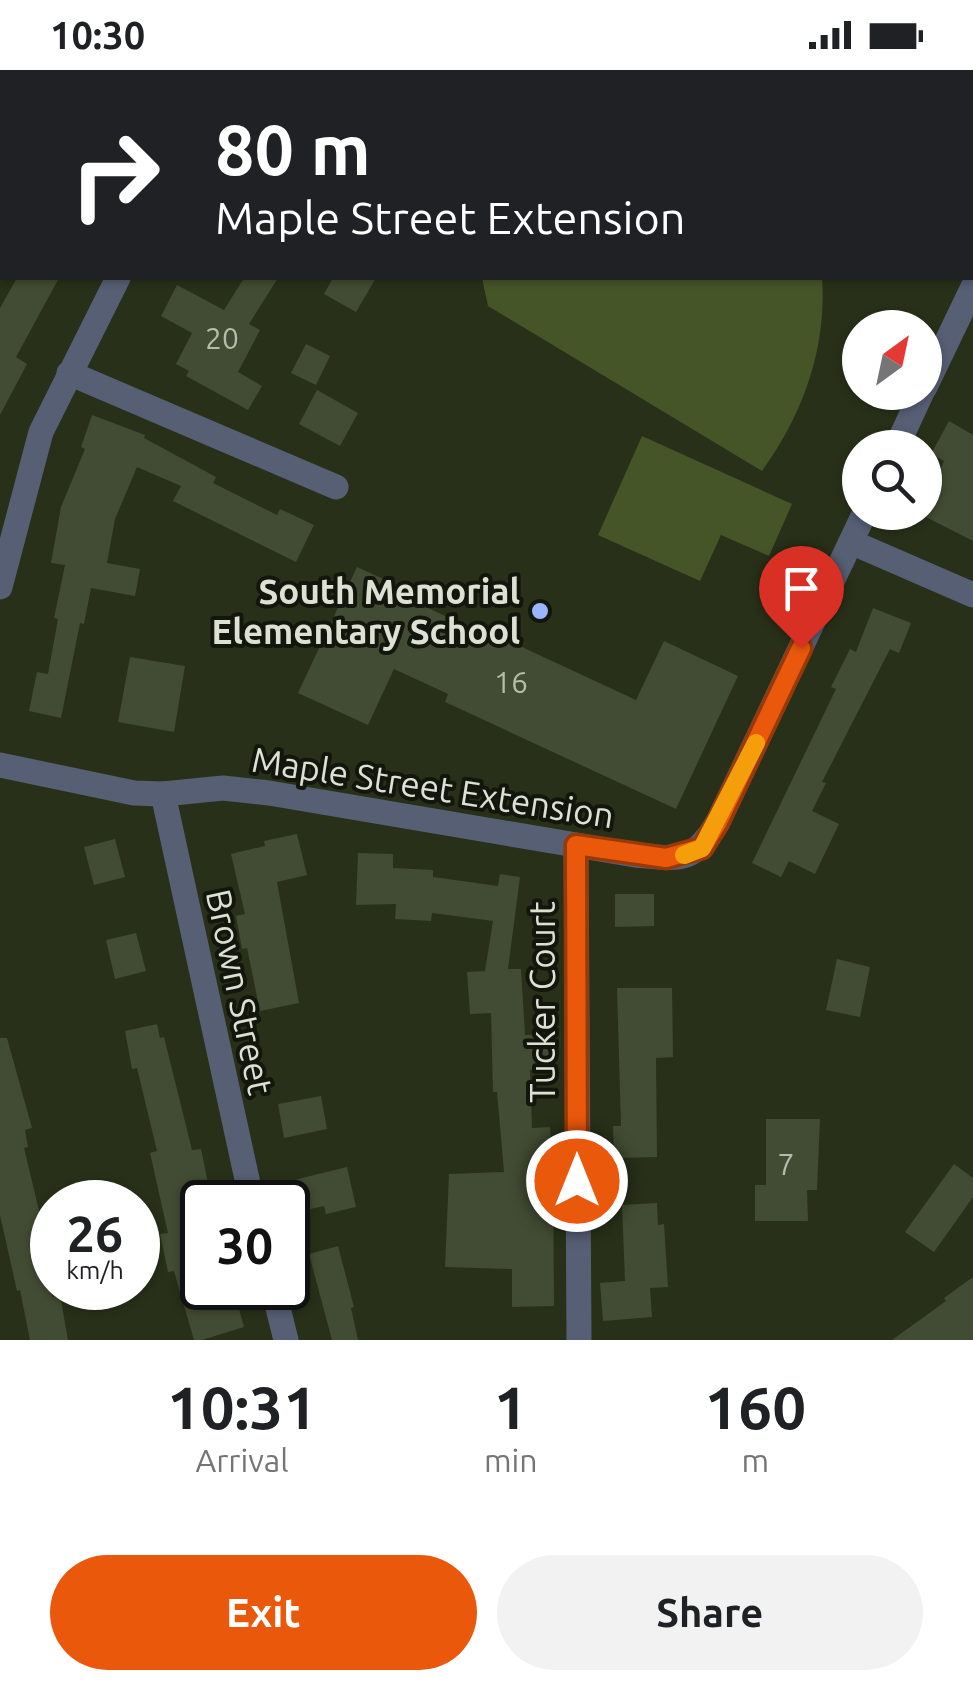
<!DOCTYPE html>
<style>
:root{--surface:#fff;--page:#f2f2f2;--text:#202124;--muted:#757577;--accent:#ea580c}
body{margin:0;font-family:Ubuntu,sans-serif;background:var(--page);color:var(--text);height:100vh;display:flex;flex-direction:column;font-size:38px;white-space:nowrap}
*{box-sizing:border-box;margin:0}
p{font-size:32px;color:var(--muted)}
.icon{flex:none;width:55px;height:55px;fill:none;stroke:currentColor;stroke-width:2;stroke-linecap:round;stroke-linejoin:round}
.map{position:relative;height:1270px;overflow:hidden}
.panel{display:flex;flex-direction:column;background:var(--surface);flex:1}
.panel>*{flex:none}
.guide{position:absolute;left:0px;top:0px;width:975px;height:210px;box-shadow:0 2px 8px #0004;background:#202124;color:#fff;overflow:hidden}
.needle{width:65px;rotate:33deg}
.fabs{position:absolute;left:842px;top:240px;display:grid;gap:20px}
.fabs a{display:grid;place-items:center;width:100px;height:100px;border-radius:50%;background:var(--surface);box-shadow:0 2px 8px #0004;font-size:50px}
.speed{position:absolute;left:30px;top:1110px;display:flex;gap:20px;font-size:50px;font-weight:700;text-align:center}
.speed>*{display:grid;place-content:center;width:130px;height:130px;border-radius:50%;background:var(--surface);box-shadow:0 2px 8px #0004;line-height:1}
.speed small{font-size:25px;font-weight:400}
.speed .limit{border:5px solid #111;border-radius:15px;background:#fff;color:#111}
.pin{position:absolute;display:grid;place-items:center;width:85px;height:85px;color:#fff;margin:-102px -42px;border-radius:50% 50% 50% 0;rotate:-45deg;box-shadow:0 0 10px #0007}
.pin .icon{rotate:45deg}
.me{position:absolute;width:110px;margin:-55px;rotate:0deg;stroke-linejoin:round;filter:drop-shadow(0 0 8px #0008)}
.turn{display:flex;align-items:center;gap:35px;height:210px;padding:0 50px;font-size:45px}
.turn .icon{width:130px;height:130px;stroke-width:2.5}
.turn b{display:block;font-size:70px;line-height:85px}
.eta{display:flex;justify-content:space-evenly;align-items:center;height:170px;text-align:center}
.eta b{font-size:60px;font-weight:700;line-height:70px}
.button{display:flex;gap:20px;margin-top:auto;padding:20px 50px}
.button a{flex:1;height:115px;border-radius:60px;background:var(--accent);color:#fff;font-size:40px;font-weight:700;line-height:115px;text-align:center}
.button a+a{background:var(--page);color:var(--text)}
.status{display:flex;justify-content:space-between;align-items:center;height:70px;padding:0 50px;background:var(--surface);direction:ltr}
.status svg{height:28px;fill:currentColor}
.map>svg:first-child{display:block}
.green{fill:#465528}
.building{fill:#424b33}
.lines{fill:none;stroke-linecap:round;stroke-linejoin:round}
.minor{stroke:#575f75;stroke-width:25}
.route-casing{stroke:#983908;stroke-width:25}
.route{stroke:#ea580c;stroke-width:18}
.slow{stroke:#f59e0b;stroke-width:18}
.poi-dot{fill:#9ab5fd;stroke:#13160c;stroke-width:4}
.labels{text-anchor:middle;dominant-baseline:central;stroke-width:8;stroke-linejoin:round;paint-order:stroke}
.number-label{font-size:30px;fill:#b5bcab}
.poi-label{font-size:35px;font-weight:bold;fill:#dbe1d3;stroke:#13160c;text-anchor:end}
.street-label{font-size:35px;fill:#dbe1d3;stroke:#13160c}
</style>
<div class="status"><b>10:30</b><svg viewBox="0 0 49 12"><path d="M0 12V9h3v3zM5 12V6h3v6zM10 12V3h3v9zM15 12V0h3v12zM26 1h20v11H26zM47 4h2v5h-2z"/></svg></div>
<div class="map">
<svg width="973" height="1270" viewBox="0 0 973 1270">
<rect width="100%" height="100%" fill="#283019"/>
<g class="green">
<path d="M482 208H822C827 278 803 344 762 401L488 236Z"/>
<path d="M642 366 792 434 769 486 721 465 700 511 598 465Z"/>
</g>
<g class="building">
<path d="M17 208H59L16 287 27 294 0 345V238Z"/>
<path d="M244 208H278L249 254 260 260 238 302 262 316 248 340 186 306 189 301 176 294 192 263 161 246 177 215 224 240Z"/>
<path d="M333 208H376L356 242 324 224Z"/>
<path d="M306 274 330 286 316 315 291 303Z"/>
<path d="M317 320 358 343 340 376 299 354Z"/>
<path d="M92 345 145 365 144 368 216 407 213 413 277 445 280 439 314 455 296 492 173 431 181 416 137 397 115 449 107 493 140 499 135 526 91 518 84 554 80 553 61 648 29 641 37 602 48 604 58 549 54 548 65 495 51 493 61 437 85 379 81 377Z"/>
<path d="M949 351 973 365V471L918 443 925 442V430L944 391 931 384Z"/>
<path d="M357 497 427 529 424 536 477 561 479 557 636 630 664 571 738 606 676 739 445 632 448 624 394 599 368 655 298 623Z"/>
<path d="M873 538 911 553 899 583 890 579 822 712 826 713 812 741 839 754 815 804 789 791 781 807 752 793 836 619 831 617 850 579 856 582Z"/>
<path d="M130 587 185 596 174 662 118 652Z"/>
<path d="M297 764 307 805 277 812 299 933 260 941 247 878 242 879 236 846 245 844 231 784 265 776 264 771Z"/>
<path d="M115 769 125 807 94 815 84 777Z"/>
<path d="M358 783 393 784V798L433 800V807L498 816 500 804 520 807 508 899H521L525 965 552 964 553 999 530 1000 532 1058 550 1057 553 1095 554 1236 512 1237V1199L445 1197 449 1104 504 1102 497 1022H493L491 943 470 944 467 902 485 901 493 851 432 843 431 851 395 849 396 834 356 835Z"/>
<path d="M615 824H654V856L615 857Z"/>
<path d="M136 863 146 901 115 909 106 870Z"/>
<path d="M837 889 870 897 860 947 826 940Z"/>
<path d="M617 918H672L673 987 656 988 657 1087 614 1088 613 1056H621Z"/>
<path d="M157 954 160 968 164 967 192 1080 201 1079 208 1113 202 1114V1233L235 1224 244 1257 202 1270H194L174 1201 168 1202 160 1164 168 1163 150 1083 157 1081 137 998 132 999 125 961Z"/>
<path d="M0 968H7L32 1058 25 1060 28 1077 24 1078 52 1195V1227L60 1225 68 1270H30L20 1220 17 1221 0 1145Z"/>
<path d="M321 1026 327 1059 284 1068 278 1034Z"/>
<path d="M766 1049H820L817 1120H807L808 1151H755V1115H766Z"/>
<path d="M954 1094 973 1108V1127L934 1182 905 1162Z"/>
<path d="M347 1097 356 1137 326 1144 324 1136 301 1141 294 1110Z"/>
<path d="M657 1133 658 1155 664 1154 668 1217 650 1218 652 1247 603 1251 600 1213 625 1211 622 1135Z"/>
<path d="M338 1176 354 1237 351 1238 358 1270H332L309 1184Z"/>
<path d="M973 1207V1270H892L946 1231 944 1228Z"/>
</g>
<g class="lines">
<g class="minor">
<path d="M220 2 222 0"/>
<path d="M69 303 336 417"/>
<path d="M925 317 973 217"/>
<path d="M896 378 922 322"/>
<path d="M851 472 973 525"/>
<path d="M0 517 41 362 118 208"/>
<path d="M0 695 134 723 163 724 223 718 269 723 635 785C680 789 693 794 718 752L865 442"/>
<path d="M163 724 252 1132"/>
<path d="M576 775 579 1270"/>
<path d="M273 1218 286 1270"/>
</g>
</g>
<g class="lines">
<g class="route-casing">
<path id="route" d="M577 1111 576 775 666 788 702 778 718 752 801 578"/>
</g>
<use href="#route" class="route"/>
<path class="slow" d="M684 785 702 778 756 673"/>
</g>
<circle class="poi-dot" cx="540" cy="541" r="10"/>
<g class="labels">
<g class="number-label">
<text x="222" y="268">20</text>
<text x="511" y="612">16</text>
<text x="786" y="1094">7</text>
</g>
<g class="poi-label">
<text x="520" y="521">South Memorial<tspan x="520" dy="40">Elementary School</tspan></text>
</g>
<g class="street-label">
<text transform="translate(433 717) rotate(9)">Maple Street Extension</text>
<text transform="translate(240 922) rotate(78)">Brown Street</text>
<text transform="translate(542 932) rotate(-90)">Tucker Court</text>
</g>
</g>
</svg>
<div class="fabs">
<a><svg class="needle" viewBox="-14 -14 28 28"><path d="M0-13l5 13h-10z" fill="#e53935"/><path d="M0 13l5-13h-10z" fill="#757577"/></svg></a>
<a><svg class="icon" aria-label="search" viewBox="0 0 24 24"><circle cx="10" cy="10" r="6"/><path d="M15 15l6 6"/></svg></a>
</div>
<div class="speed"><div>26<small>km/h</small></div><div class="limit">30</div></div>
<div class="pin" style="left:801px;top:578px;background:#d93025"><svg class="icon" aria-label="arrive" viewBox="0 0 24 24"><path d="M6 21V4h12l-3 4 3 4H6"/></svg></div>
<svg class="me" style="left:577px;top:1111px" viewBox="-20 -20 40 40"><circle r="17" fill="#ea580c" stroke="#fff" stroke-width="3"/><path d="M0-11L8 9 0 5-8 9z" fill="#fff"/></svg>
<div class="guide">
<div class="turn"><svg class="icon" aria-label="right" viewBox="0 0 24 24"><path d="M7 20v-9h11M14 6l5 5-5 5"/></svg><div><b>80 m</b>Maple Street Extension</div></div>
</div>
</div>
<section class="panel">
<div class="eta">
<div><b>10:31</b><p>Arrival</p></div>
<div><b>1</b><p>min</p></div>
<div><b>160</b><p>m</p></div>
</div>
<div class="button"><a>Exit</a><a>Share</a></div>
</section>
